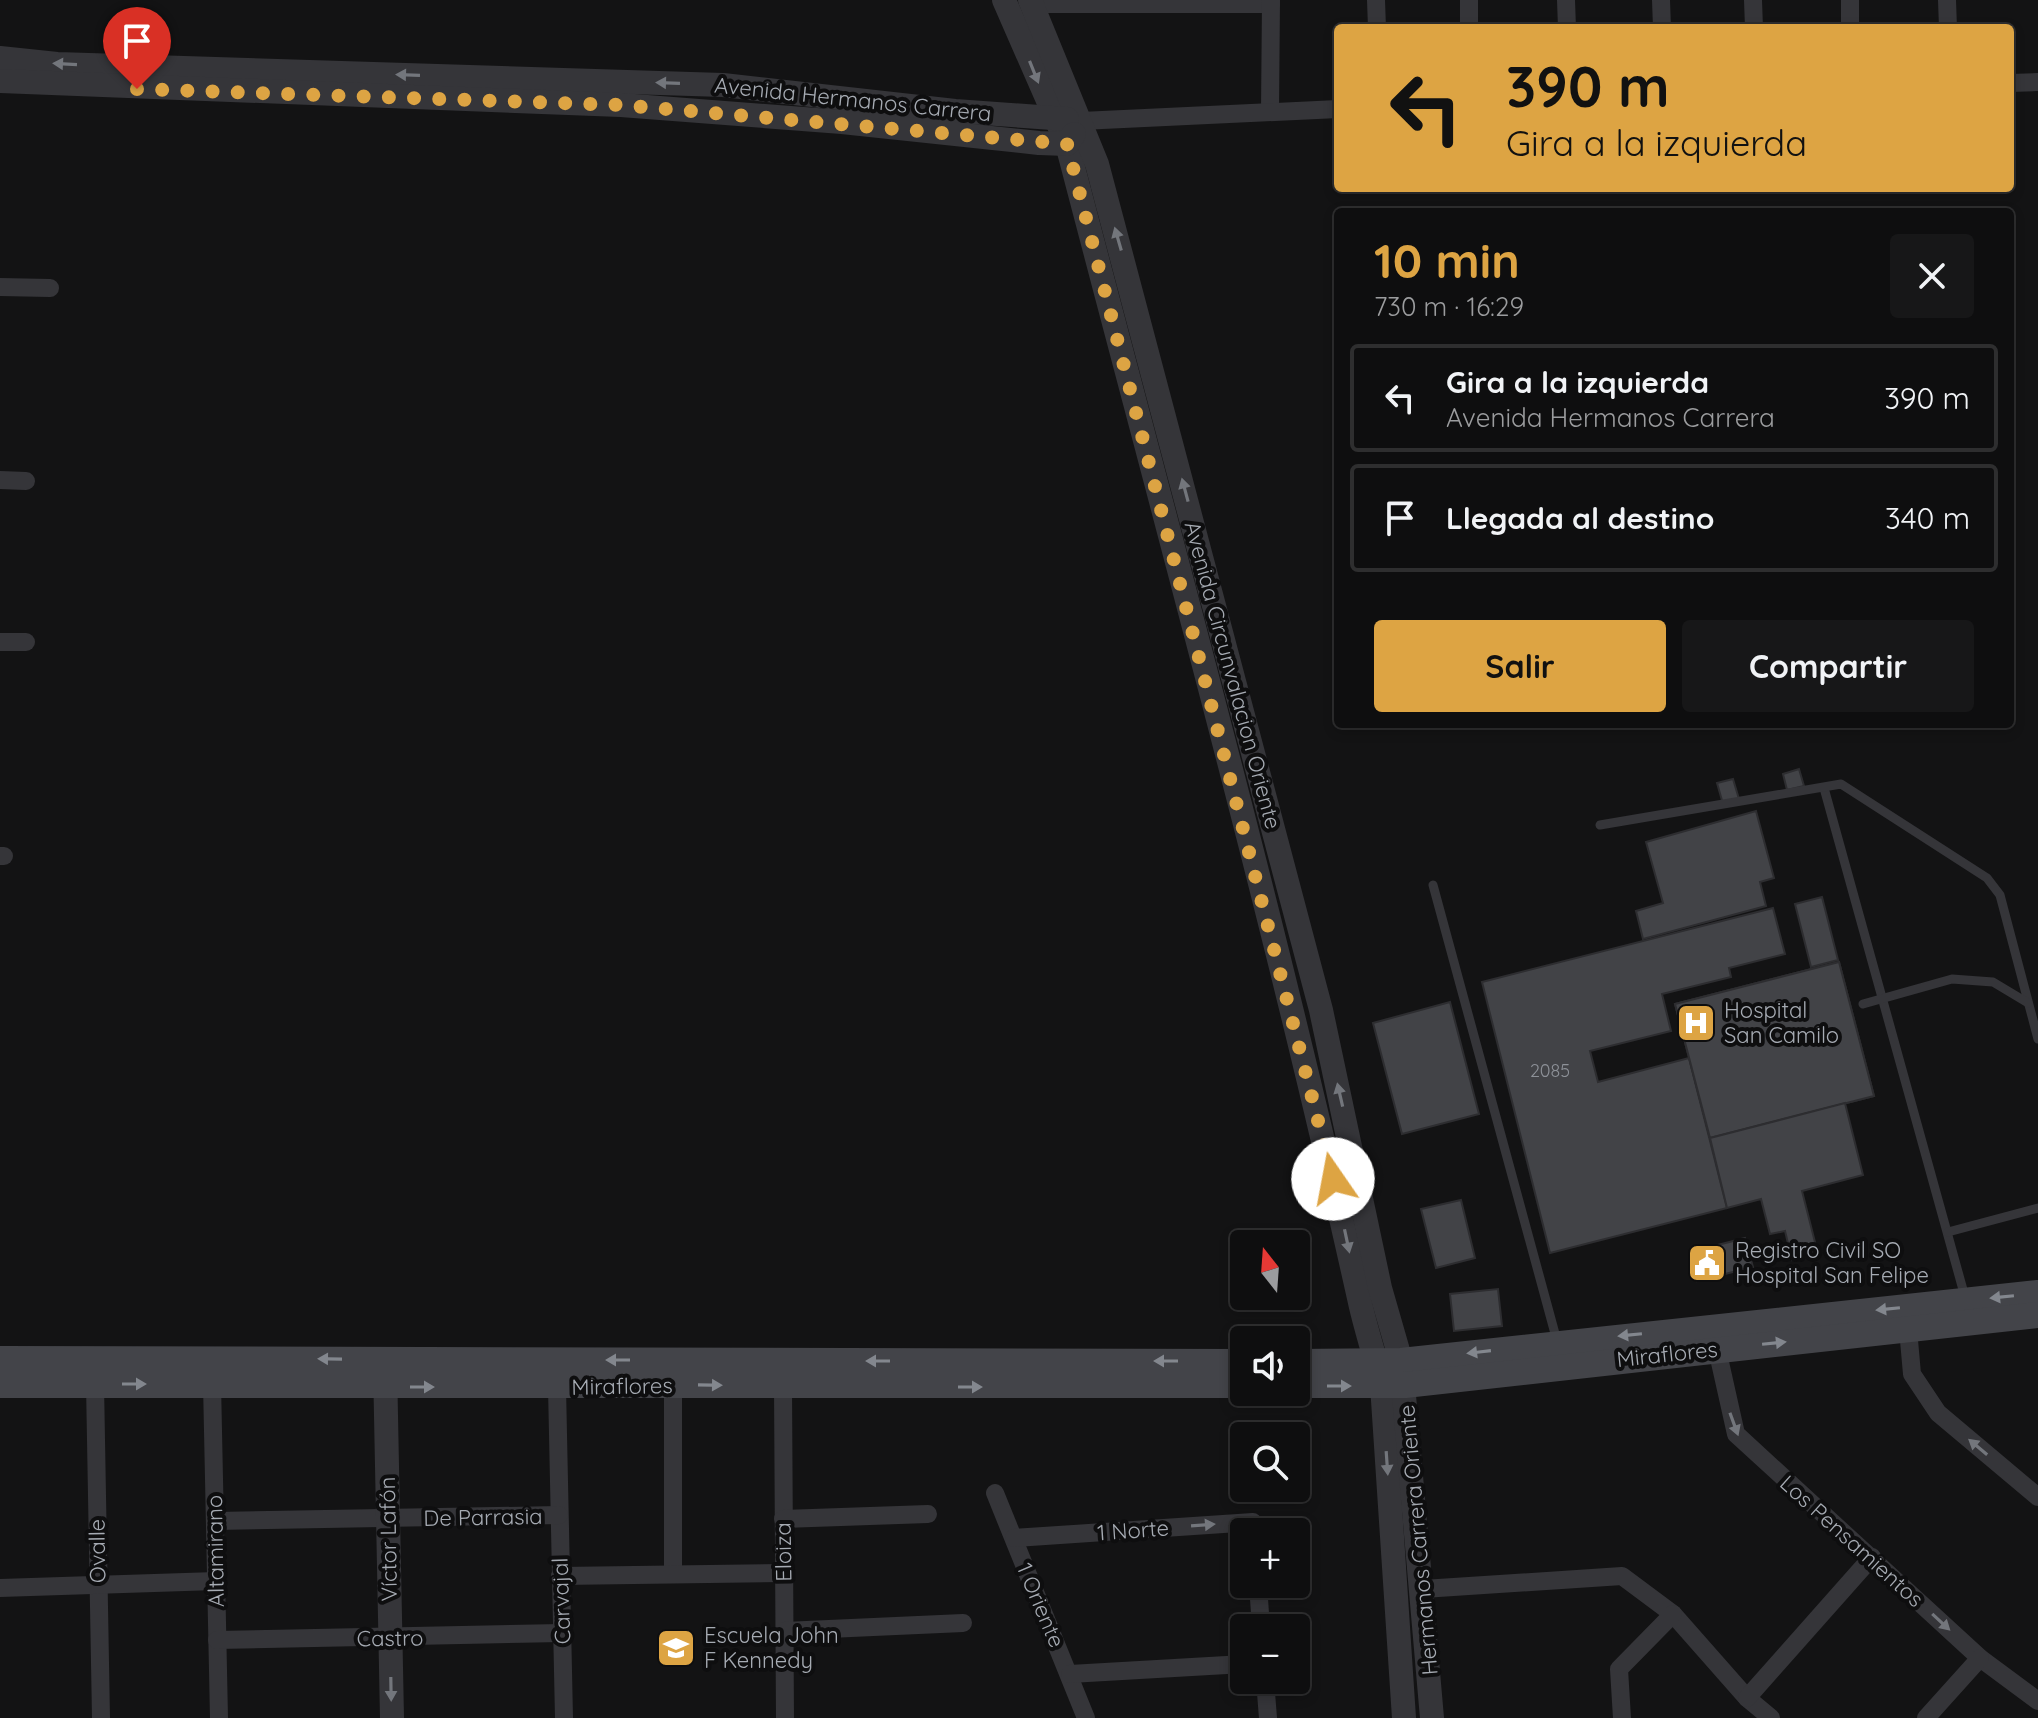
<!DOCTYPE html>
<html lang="es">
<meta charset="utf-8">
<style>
:root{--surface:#0e0e0f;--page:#171718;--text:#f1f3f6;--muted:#9b9c9e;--line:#2e2e2f;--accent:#dda443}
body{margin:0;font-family:Quicksand,sans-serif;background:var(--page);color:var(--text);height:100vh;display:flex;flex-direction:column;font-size:30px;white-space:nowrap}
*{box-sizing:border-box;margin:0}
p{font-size:26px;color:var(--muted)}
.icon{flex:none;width:44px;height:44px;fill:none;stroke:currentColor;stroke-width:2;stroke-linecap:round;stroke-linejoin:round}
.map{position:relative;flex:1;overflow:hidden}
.drawer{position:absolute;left:1334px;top:208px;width:680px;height:520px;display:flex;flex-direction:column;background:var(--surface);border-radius:8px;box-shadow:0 4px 12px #0003,0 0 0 2px var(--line)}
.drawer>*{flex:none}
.hud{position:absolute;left:1334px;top:24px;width:680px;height:168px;border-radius:8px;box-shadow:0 4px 12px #0003,0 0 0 2px var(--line);background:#dda443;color:#111;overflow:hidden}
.needle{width:52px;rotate:343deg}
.buttons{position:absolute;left:1230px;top:1230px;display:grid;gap:16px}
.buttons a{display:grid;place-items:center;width:80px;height:80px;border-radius:8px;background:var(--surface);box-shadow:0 4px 12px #0003,0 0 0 2px var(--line);font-size:40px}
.pin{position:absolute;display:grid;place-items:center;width:68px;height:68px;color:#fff;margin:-82px -34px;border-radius:50% 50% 50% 0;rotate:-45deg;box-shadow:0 0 8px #0007}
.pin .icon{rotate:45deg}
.me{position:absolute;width:88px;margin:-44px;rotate:348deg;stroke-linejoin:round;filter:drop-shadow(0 0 6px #0008)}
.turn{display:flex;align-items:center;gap:28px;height:168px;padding:0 40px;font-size:36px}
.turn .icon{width:104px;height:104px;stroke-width:2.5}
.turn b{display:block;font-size:56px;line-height:68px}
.round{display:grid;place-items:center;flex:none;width:84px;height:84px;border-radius:8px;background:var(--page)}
.headline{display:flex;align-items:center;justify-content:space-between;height:136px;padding:0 40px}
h1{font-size:48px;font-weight:800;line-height:60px;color:var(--accent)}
.primary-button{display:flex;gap:16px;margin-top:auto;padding:16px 40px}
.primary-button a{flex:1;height:92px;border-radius:8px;background:var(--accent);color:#111;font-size:32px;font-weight:800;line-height:92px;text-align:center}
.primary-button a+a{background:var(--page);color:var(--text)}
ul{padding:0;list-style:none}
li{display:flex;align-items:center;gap:24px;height:108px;margin:0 16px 12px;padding:0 24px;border:4px solid var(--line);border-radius:8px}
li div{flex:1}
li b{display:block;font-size:30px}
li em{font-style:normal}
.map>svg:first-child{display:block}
.building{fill:#424347;stroke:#2d2d30;stroke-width:2;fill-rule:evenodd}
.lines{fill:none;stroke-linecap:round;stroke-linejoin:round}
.service{stroke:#353539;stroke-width:9}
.minor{stroke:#353539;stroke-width:18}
.tertiary{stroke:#353539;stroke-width:24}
.secondary{stroke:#434449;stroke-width:26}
.oneway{fill:#73767c}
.oneway2{fill:#83878e}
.route{stroke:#dda443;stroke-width:14;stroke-dasharray:0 25.2}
.labels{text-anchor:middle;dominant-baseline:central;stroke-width:8;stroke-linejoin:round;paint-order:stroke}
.number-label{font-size:18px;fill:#8d9198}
.street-label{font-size:22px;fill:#a6abb3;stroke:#0e0e0f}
.poi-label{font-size:22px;fill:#a6abb3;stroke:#0e0e0f;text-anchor:start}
</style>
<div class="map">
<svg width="2038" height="1718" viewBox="0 0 2038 1718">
<rect width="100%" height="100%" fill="#131314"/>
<g class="building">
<path d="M1799 769 1804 786 1787 790 1783 774Z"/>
<path d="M1733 779 1739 799 1723 804 1717 783Z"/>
<path d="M1756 811 1774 878 1760 882 1766 906 1643 939 1636 911 1663 903 1646 842Z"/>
<path d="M1822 897 1838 960 1811 967 1795 904Z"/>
<path d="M1773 908 1785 954 1729 968 1731 977 1662 994 1671 1031 1590 1051 1598 1082 1689 1058 1727 1208 1550 1253 1482 982Z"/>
<path d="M1839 962 1874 1096 1710 1138 1675 1004ZM1806 1018 1817 1058 1788 1065 1777 1025ZM1764 1031 1775 1070 1746 1078 1735 1038Z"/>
<path d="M1839 962 1874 1096 1710 1138 1675 1004Z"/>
<path d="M1450 1002 1479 1114 1402 1134 1373 1023Z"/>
<path d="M1845 1103 1863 1175 1802 1191 1818 1254 1792 1260 1785 1231 1770 1234 1761 1199 1727 1208 1710 1138Z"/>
<path d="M1461 1200 1475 1258 1436 1268 1421 1209Z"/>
<path d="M1745 1238 1753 1267 1697 1281 1690 1252Z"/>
<path d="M1498 1289 1502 1326 1454 1331 1450 1294Z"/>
</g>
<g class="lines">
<g class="service">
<path d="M1824 788 1965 1297"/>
<path d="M1600 825 1841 784 1987 878 2000 895 2038 1039"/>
<path d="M1433 885 1557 1341"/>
<path d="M1863 1004 1952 979 1993 982 2028 1003"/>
<path d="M1948 1232 2038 1208"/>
</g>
<g class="minor">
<path d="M1376 0 1377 28"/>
<path d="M1469 0V28"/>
<path d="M1566 0 1567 28"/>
<path d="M1661 0 1662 28"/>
<path d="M1753 0 1754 28"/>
<path d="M1850 0V28"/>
<path d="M1947 0 1948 28"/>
<path d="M1032 4H1271"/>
<path d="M2010 83 2038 82"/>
<path d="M1270 111 1271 0"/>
<path d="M1081 121 1338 109"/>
<path d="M0 287 50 288"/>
<path d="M0 480 26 481"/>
<path d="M0 642H26"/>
<path d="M0 856H4"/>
<path d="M1908 1329 1912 1374 1938 1413 2038 1497"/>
<path d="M1717 1349 1736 1434 1980 1658 2038 1701"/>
<path d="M212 1383 219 1718"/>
<path d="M95 1384 101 1718"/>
<path d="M673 1385V1573"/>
<path d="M783 1386 785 1718"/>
<path d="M557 1387 564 1718"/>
<path d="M995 1493 1086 1718"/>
<path d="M783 1519 928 1514"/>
<path d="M215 1521 559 1515"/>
<path d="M1014 1538 1253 1522 1254 1532"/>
<path d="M560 1576 783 1573"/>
<path d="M1258 1584 1261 1628"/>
<path d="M0 1588 216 1581"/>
<path d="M1423 1589 1622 1576 1673 1614 1747 1698 1771 1718"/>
<path d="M784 1631 963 1623"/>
<path d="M217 1640 562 1633"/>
<path d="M1070 1674 1244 1664"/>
<path d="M1265 1680 1268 1718"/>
<path d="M1747 1698 1872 1557"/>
<path d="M1622 1718 1619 1669 1673 1614"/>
<path d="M1926 1718 1980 1658"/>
</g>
<g class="tertiary">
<path d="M1004 0 1067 144C1167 528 1273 911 1359 1298 1365 1327 1375 1356 1382 1385L1404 1718"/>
<path d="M1030 0 1097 164 1321 1010 1380 1288 1401 1361 1432 1718"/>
<path d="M0 58 57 64 723 85 955 111 1067 119"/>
<path d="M0 81 621 105 842 122 1039 143 1067 144 1074 134"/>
<path d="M385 1365 392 1718"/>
</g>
<g class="secondary">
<path d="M0 1359 1244 1362"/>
<path d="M1296 1362 1401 1361 2038 1293"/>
<path d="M0 1385H1244"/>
<path d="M1296 1385H1405L2038 1315"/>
</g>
</g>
<defs><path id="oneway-solid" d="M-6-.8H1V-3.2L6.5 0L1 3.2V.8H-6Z" transform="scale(2)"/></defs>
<g class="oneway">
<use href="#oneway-solid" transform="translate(65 64) rotate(-177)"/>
<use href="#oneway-solid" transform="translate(1034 72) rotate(68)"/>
<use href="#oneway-solid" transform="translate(408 75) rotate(-178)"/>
<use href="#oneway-solid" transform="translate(668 83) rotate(-178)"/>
<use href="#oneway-solid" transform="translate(1118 239) rotate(-106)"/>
<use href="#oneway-solid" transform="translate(1185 490) rotate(-105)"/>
<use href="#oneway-solid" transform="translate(1340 1095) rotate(-103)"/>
<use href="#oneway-solid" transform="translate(1347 1241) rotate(78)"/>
<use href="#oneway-solid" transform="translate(1734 1424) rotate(70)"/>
<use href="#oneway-solid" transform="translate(1978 1447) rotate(-140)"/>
<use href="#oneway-solid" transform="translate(1387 1463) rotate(86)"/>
<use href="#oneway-solid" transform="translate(1203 1525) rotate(-4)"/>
<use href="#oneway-solid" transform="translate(1941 1622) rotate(43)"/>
<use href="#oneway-solid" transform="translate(391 1689) rotate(89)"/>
</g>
<g class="oneway2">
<use href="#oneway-solid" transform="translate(2002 1297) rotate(174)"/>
<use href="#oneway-solid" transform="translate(1888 1309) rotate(174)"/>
<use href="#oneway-solid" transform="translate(1630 1335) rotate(174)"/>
<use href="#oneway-solid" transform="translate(1774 1343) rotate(-6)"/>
<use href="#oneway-solid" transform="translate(1479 1352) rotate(173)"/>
<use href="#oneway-solid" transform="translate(330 1359) rotate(-179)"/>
<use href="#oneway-solid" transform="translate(618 1360) rotate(-180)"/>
<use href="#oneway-solid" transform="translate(878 1361) rotate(-180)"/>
<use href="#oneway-solid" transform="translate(1166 1361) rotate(-180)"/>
<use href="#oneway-solid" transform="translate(134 1384)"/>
<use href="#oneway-solid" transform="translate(710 1385) rotate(1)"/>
<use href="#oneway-solid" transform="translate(1339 1386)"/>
<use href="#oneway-solid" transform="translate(422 1387)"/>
<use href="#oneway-solid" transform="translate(970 1387)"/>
</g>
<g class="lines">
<path class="route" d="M137 89 621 105 1067 144 1333 1179"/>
</g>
<defs>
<g id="hospital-square" transform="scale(2)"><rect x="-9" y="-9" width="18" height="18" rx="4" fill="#dda443" stroke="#0e0e0f"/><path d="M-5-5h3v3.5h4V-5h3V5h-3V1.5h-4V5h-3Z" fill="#fff"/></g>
<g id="civic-square" transform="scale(2)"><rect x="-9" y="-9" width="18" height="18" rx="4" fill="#dda443" stroke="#0e0e0f"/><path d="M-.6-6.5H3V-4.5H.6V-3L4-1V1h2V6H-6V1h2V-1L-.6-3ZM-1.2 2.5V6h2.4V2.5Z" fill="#fff"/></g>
<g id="school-square" transform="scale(2)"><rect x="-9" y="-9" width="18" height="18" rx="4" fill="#dda443" stroke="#0e0e0f"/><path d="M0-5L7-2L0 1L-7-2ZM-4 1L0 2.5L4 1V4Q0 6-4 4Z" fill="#fff"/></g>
</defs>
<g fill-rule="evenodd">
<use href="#hospital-square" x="1696" y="1023"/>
<use href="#civic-square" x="1707" y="1263"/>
<use href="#school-square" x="676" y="1648"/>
</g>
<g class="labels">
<g class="number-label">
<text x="1550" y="1070">2085</text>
</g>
<g class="street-label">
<text transform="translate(853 99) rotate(6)">Avenida Hermanos Carrera</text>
<text transform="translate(1233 675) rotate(75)">Avenida Circunvalacion Oriente</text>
<text transform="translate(1667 1354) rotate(-6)">Miraflores</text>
<text transform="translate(622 1386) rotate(-1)">Miraflores</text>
<text transform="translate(483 1517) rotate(-1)">De Parrasia</text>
<text transform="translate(1133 1530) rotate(-4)">1 Norte</text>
<text transform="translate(388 1539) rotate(-91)">Víctor Lafón</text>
<text transform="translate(1418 1540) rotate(-95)">Hermanos Carrera Oriente</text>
<text transform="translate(1852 1541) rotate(42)">Los Pensamientos</text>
<text transform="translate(97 1551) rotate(-91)">Ovalle</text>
<text transform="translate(215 1551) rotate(-91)">Altamirano</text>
<text transform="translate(783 1552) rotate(-91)">Eloiza</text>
<text transform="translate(561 1601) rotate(-92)">Carvajal</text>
<text transform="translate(1041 1605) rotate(67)">1 Oriente</text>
<text transform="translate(390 1638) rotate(-1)">Castro</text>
</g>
<g class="poi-label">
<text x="1724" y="1010">Hospital<tspan x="1724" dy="25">San Camilo</tspan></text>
<text x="1735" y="1250">Registro Civil SO<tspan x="1735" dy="25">Hospital San Felipe</tspan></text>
<text x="704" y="1635">Escuela John<tspan x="704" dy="25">F Kennedy</tspan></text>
</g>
</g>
</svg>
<div class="buttons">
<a><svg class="needle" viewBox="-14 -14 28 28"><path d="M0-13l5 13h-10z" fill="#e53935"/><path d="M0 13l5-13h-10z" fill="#9b9c9e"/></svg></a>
<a><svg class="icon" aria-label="sound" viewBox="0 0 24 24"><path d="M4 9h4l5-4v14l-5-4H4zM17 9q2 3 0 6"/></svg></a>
<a><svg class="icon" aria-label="search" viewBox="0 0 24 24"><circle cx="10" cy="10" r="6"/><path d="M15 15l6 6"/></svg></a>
<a>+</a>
<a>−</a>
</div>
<div class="pin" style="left:137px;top:89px;background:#d93025"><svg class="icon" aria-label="arrive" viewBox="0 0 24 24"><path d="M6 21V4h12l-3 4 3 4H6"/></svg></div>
<svg class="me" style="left:1333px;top:1179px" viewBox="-20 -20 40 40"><circle r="19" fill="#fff"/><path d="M0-13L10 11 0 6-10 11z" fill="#dda443"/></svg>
<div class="hud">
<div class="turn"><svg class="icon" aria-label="left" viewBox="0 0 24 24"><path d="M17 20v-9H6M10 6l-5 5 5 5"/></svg><div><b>390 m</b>Gira a la izquierda</div></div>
</div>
<section class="drawer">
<div class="headline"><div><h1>10 min</h1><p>730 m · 16:29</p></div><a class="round"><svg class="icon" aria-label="close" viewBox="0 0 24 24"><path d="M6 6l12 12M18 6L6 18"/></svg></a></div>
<ul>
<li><svg class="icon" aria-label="left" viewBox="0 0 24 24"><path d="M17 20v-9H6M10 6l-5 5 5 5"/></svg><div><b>Gira a la izquierda</b><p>Avenida Hermanos Carrera</p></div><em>390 m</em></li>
<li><svg class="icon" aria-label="arrive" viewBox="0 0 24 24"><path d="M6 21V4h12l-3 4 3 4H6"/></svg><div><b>Llegada al destino</b></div><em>340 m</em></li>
</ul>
<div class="primary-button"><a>Salir</a><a>Compartir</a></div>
</section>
</div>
